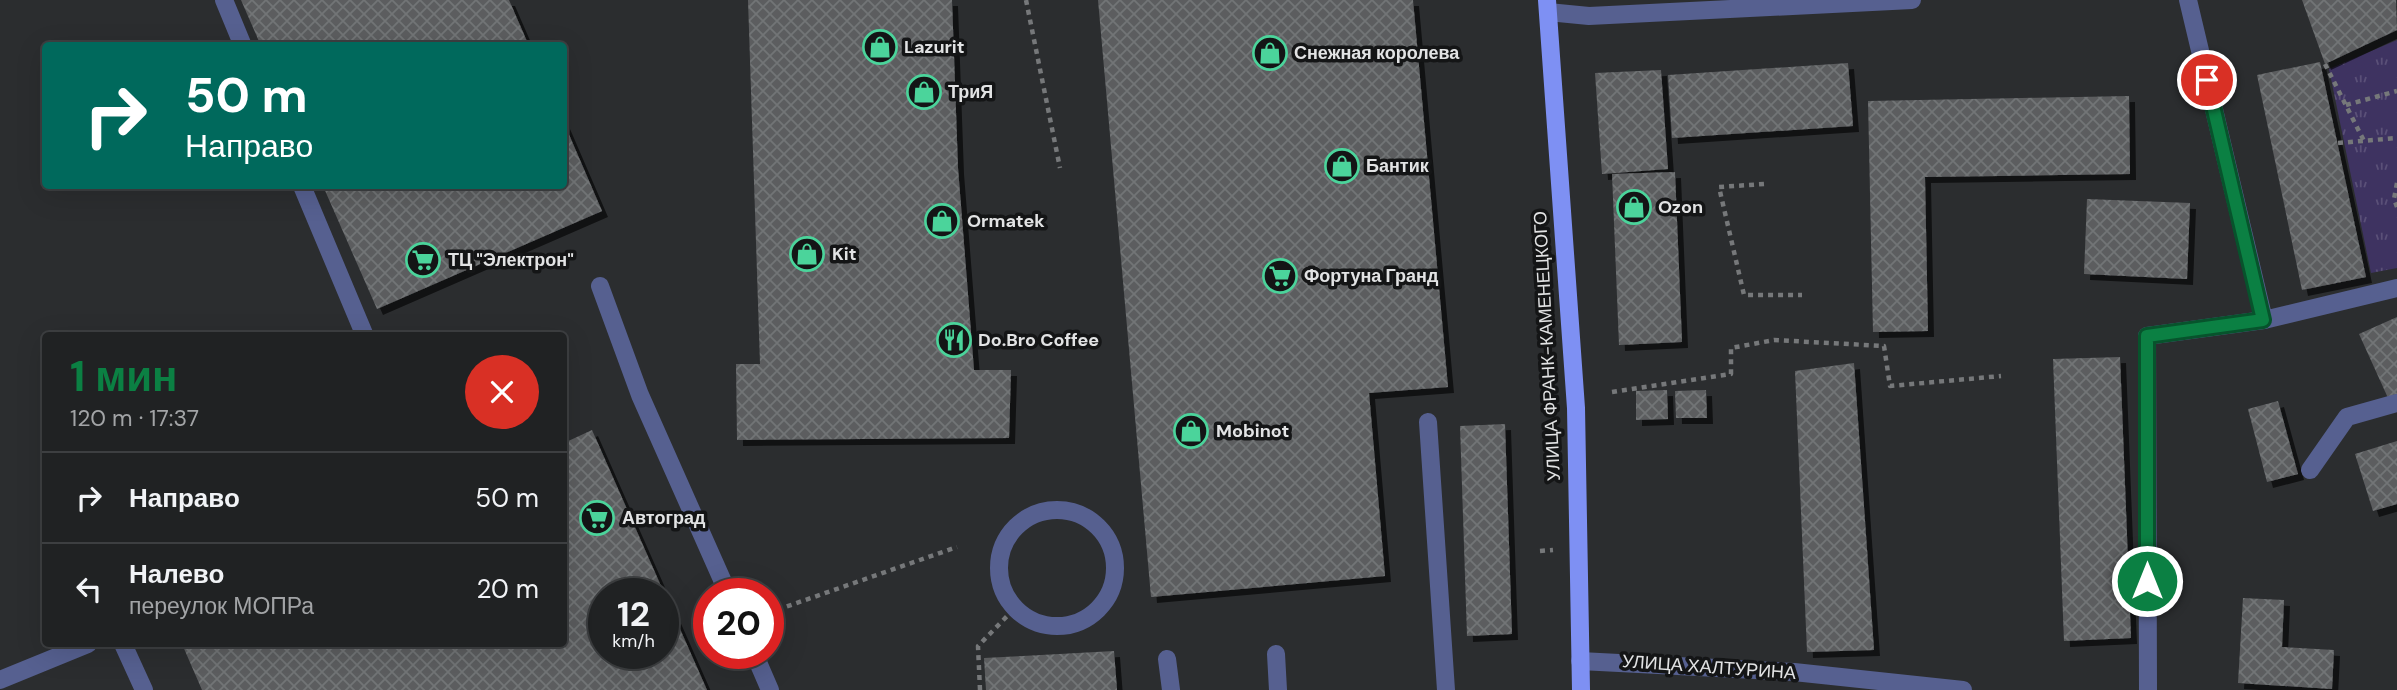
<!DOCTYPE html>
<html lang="ru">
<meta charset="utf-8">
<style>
:root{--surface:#202223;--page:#2d2f30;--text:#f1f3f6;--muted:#a2a4a6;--line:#3d3f41;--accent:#0b8043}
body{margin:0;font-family:"DM Sans",sans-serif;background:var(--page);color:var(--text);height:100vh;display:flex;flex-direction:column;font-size:26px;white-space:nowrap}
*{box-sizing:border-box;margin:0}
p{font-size:23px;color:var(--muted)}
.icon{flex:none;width:38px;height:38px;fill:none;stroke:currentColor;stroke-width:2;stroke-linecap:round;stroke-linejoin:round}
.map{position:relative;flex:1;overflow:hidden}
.sheet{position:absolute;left:42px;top:332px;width:525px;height:315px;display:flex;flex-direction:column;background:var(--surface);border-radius:7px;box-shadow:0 7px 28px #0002,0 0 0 2px var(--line)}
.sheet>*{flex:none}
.top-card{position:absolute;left:42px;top:42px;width:525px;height:147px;border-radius:7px;box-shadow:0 7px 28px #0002,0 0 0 2px var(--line);background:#00695c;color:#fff;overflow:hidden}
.speed{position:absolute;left:588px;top:578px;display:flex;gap:14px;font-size:35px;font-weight:700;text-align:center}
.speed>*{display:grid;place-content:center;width:91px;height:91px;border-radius:50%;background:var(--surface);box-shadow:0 7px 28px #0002,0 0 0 2px var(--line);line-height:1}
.speed small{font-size:18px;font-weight:400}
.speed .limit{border:10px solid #d22;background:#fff;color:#111}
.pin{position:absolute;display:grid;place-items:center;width:60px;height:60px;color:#fff;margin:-30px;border:4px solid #fff;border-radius:50%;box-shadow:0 2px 7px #0007}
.me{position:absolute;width:77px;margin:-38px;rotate:0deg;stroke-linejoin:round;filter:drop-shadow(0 0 5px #0008)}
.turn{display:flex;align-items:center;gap:24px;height:147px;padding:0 28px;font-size:32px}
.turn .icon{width:91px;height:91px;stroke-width:2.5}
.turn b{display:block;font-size:49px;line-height:60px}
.round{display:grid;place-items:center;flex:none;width:74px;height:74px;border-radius:37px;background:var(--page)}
.head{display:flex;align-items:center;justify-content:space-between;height:119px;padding:0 28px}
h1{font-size:42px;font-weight:700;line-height:52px;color:var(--accent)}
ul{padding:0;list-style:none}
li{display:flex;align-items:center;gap:21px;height:91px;padding:0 28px;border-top:2px solid var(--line)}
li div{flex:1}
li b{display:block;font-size:26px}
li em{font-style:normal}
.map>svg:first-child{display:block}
.park{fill:url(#park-tufts)}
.building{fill:url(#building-cross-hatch);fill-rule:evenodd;filter:url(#shadow)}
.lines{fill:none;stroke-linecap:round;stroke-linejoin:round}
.path{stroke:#76787a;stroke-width:4.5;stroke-dasharray:5 5;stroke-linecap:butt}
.minor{stroke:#566090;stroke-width:18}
.major{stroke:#7e90f3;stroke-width:18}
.route-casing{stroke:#07532c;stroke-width:18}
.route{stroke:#0b8043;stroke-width:12}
.labels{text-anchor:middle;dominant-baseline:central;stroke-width:7;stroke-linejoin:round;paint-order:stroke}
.poi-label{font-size:18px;font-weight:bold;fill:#e2e3e4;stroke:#141516;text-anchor:start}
.street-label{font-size:18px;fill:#e2e3e4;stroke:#141516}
</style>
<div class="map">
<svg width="2397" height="690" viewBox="0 0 2397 690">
<defs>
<pattern id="park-tufts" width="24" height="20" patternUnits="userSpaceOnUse" patternTransform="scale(1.75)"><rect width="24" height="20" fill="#3e3361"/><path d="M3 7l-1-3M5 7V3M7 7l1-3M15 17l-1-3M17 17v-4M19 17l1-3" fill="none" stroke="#5a5078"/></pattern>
<pattern id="building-cross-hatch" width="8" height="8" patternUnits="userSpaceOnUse" patternTransform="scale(1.75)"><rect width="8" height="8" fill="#5b5d5f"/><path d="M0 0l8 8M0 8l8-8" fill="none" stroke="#727476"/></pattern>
<filter id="shadow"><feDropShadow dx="6" dy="6" stdDeviation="0" flood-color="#0009"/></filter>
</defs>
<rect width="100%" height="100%" fill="#2b2d2f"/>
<path class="park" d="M2397 40V268L2371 273 2329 69Z"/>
<g class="building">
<path d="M241 0H509L529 46H261Z"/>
<path d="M748 0H952L958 168 974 370H1011L1009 438 737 440 736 364H760Z"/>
<path d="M1098 0H1413L1448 387 1369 393 1385 576 1151 597Z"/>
<path d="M2302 0H2396L2397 30 2325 64Z"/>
<path d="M2320 62 2366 277 2302 290 2257 75Z"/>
<path d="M1848 63 1853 126 1672 138 1668 75Z"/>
<path d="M1661 70 1668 169 1602 174 1595 73Z"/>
<path d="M2129 96 2130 174 1925 177 1928 331 1873 332 1868 101Z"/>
<path d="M564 123 602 211 377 309 323 186H564Z"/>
<path d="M1675 172 1682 342 1619 345 1612 174Z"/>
<path d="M2087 199 2190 203 2187 279 2084 274Z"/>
<path d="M2397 317V394L2388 398 2359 334Z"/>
<path d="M2120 357 2131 638 2064 641 2053 359Z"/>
<path d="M1854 363 1874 650 1807 652 1795 371Z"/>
<path d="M1667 390 1668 419 1636 420V391Z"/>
<path d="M1706 390 1707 418H1676L1675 391Z"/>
<path d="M2278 401 2298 474 2267 482 2248 409Z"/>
<path d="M1505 424 1512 634 1467 636 1460 426Z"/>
<path d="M592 430 707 690H202L182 644H564V443ZM604 593H663V653H604Z"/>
<path d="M2397 441V504L2373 511 2355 454Z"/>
<path d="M2243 598 2284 600 2282 647 2334 650 2332 689 2238 683Z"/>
<path d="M1114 651 1117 690H986L984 658Z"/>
</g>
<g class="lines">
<g class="path">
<path d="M1026 0 1060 168"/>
<path d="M2325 64 2364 141"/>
<path d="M2346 105 2397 91"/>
<path d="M2338 143 2397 138"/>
<path d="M2397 183 2394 199 2397 207"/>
<path d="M1764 184 1719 187 1744 295H1802"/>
<path d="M1612 392 1731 374V348L1774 340 1884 346 1890 386 2001 376"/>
<path d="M1540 551 1553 550"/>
<path d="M768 613 957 547"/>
<path d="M980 690 978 646 1015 608"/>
</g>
<g class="minor">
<path d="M224 0 243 46"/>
<path d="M2188 0 2264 320 2397 288"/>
<path d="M1548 12 1589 16 1912 0"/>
<path d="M302 186 365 336"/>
<path d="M600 286 640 395 728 593"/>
<path d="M1428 422 1446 690"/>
<path d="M2310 470 2347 417 2397 403"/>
<circle cx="1057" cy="568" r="58"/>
<path d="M123 644 144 690"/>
<path d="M754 653 770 690"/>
<path d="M1276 654 1278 690"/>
<path d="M1167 659 1171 690"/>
<path d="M1580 661 1794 672 1963 690"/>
<path d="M0 680 88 644"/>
<path d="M2148 690 2147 336 2264 320"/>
</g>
<path class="major" d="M1547 0 1576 408 1581 690"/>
</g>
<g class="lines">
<g class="route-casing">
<path id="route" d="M2147 581V336L2263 320 2207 80"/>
</g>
<use href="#route" class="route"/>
</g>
<defs>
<g id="shop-ring" transform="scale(1.75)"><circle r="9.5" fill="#141516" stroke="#4bd49b" stroke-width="1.5"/><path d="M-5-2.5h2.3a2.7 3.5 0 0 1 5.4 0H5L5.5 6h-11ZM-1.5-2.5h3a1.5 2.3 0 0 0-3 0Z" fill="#4bd49b"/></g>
<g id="supermarket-ring" transform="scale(1.75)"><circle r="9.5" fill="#141516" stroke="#4bd49b" stroke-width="1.5"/><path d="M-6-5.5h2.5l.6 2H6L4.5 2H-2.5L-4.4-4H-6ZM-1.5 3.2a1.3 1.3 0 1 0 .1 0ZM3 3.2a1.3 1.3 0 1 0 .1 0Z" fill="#4bd49b"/></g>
<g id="restaurant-ring" transform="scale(1.75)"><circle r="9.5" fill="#141516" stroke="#4bd49b" stroke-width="1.5"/><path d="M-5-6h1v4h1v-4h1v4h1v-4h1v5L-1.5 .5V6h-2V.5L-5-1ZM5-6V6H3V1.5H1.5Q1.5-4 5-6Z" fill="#4bd49b"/></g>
</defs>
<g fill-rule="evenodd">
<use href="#shop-ring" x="880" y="47"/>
<use href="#shop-ring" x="1270" y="53"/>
<use href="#shop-ring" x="924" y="92"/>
<use href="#shop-ring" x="1342" y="166"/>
<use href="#shop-ring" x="1634" y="207"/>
<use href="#shop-ring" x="942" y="221"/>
<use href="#shop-ring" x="807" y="254"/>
<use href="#supermarket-ring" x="423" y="260"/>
<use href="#supermarket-ring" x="1280" y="276"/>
<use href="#restaurant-ring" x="954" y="340"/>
<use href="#shop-ring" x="1191" y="431"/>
<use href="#supermarket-ring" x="597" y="518"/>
</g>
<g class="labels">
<g class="poi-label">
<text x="904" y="47">Lazurit</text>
<text x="1294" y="53">Снежная королева</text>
<text x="948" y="92">ТриЯ</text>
<text x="1366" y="166">Бантик</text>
<text x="1658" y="207">Ozon</text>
<text x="967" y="221">Ormatek</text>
<text x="832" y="254">Kit</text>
<text x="448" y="260">ТЦ "Электрон"</text>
<text x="1304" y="276">Фортуна Гранд</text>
<text x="978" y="340">Do.Bro Coffee</text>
<text x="1216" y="431">Mobinot</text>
<text x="622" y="518">Автоград</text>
</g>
<g class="street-label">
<text transform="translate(1547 346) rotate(-93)">УЛИЦА ФРАНК-КАМЕНЕЦКОГО</text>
<text transform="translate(1709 667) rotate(4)">УЛИЦА ХАЛТУРИНА</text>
</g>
</g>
</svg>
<div class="speed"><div>12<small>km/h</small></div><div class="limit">20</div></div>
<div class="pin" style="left:2207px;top:80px;background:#d93025"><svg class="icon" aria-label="arrive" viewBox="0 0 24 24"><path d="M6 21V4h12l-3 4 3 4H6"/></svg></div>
<svg class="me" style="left:2147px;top:581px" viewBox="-20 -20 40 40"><circle r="17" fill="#0b8043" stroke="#fff" stroke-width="3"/><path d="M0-11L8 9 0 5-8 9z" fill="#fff"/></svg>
<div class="top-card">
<div class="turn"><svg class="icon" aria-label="right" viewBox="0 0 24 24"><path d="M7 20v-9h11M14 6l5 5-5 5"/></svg><div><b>50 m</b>Направо</div></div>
</div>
<section class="sheet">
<div class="head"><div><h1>1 мин</h1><p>120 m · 17:37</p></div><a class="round" style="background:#d93025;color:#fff"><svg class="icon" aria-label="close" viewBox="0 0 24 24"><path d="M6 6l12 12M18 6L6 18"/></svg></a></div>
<ul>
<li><svg class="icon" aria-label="right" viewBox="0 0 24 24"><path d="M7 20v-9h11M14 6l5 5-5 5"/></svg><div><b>Направо</b></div><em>50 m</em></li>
<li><svg class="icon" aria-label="left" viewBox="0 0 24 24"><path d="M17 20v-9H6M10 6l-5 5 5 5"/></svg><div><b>Налево</b><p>переулок МОПРа</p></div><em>20 m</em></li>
</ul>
</section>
</div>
